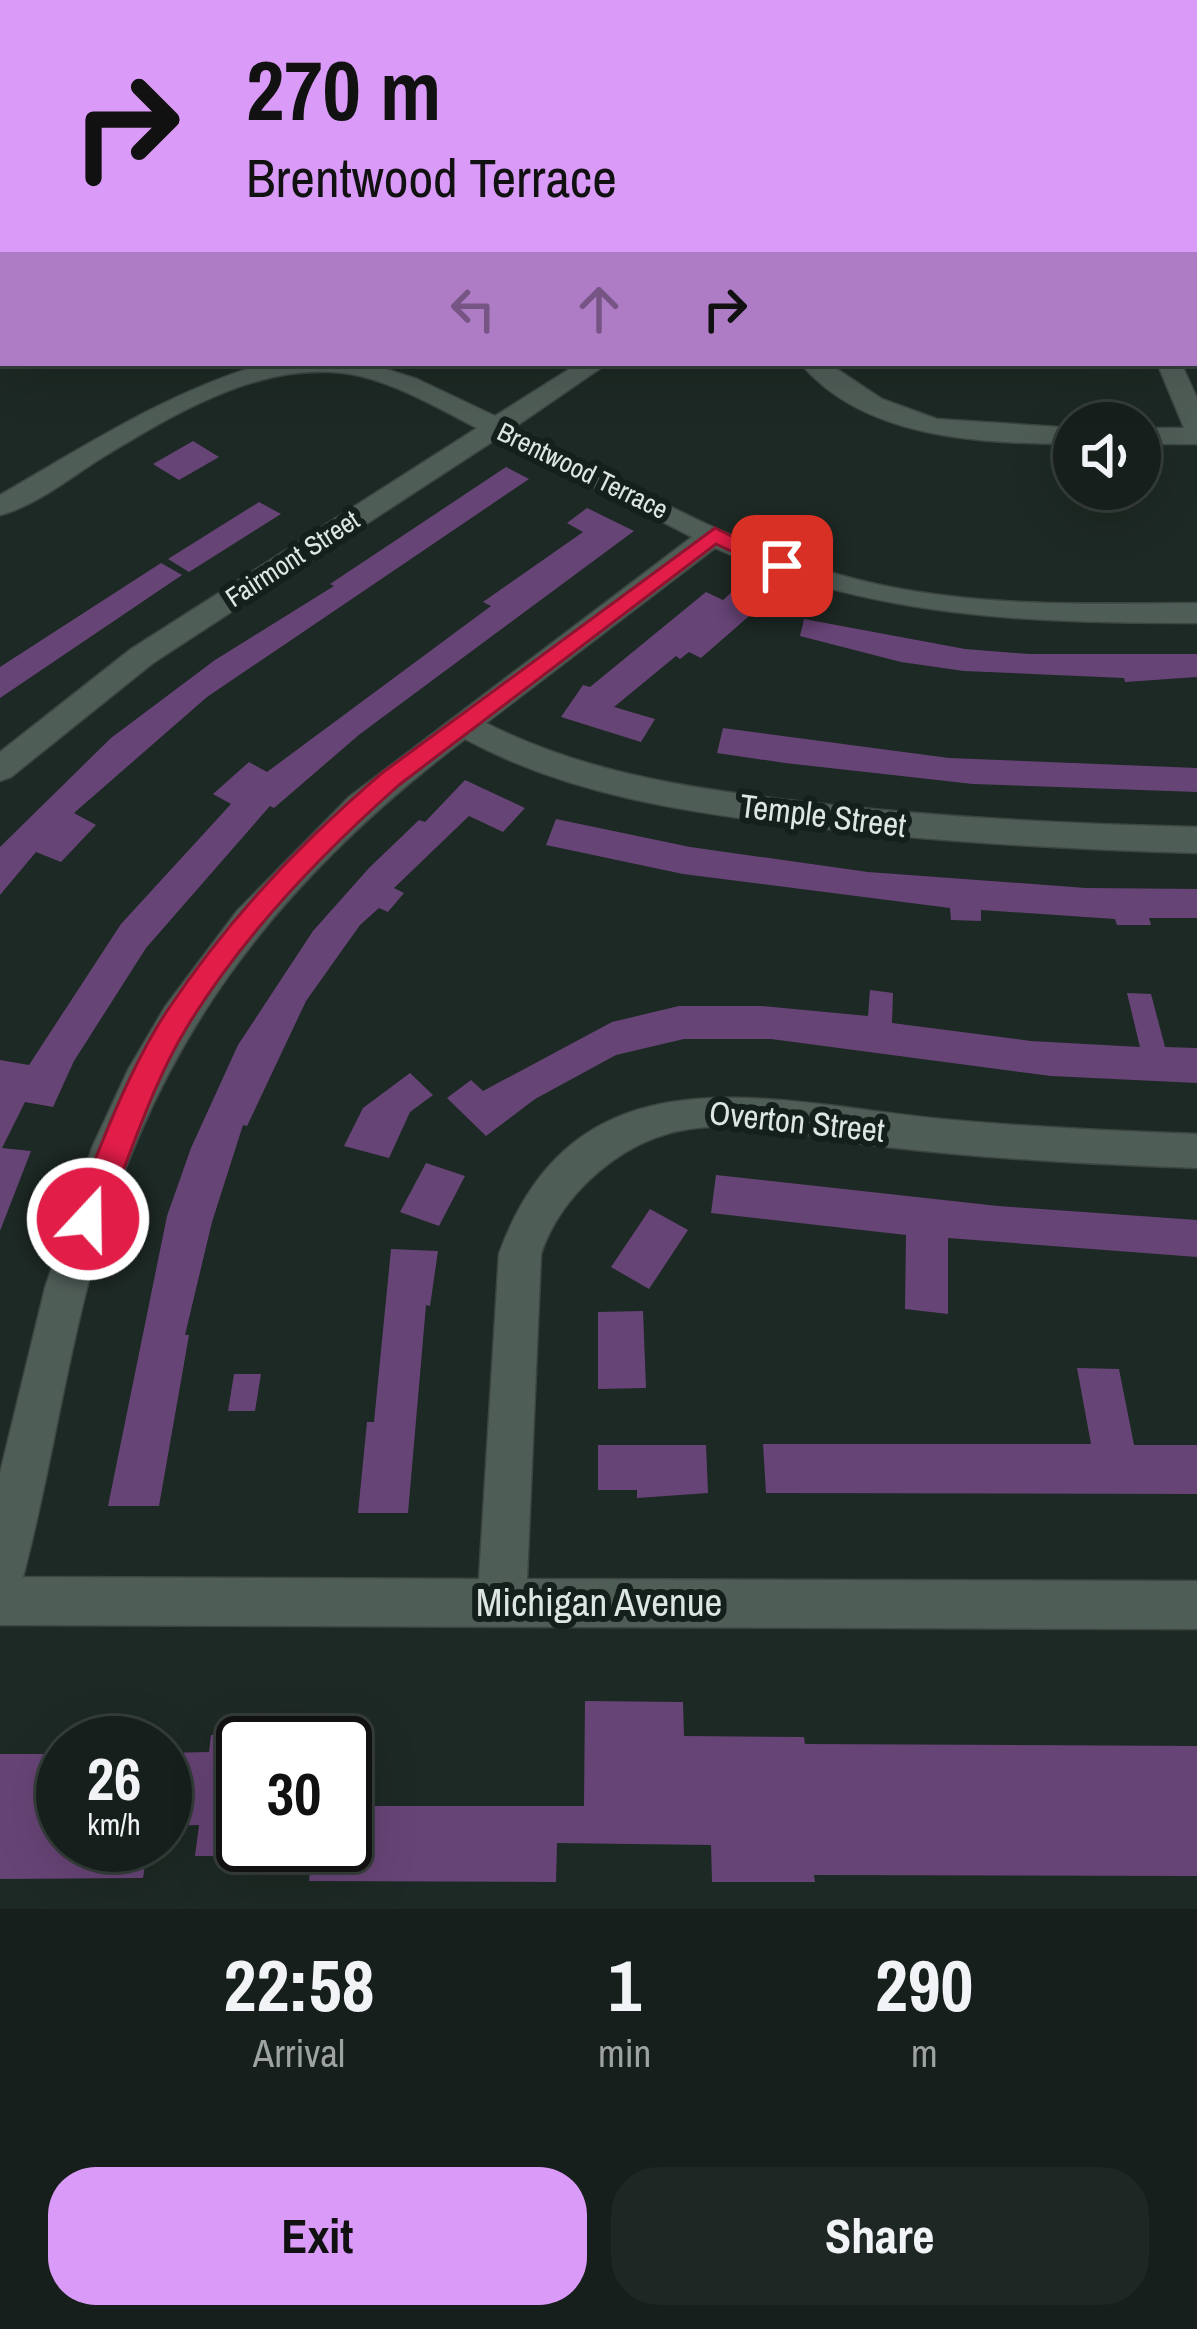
<!DOCTYPE html>
<style>
:root{--surface:#161f1b;--page:#1f2724;--text:#f1f3f6;--muted:#9ea2a3;--line:#353d3a;--accent:#da9af7}
body{margin:0;font-family:"Archivo Narrow",sans-serif;background:var(--page);color:var(--text);height:100vh;display:flex;flex-direction:column;font-size:45px;white-space:nowrap}
*{box-sizing:border-box;margin:0}
p{font-size:39px;color:var(--muted)}
.icon{flex:none;width:66px;height:66px;fill:none;stroke:currentColor;stroke-width:2;stroke-linecap:round;stroke-linejoin:round}
.map{position:relative;height:1909px;overflow:hidden}
.panel{display:flex;flex-direction:column;background:var(--surface);flex:1}
.panel>*{flex:none}
.banner{position:absolute;left:0px;top:0px;width:1197px;height:366px;box-shadow:0 12px 48px #0002,0 0 0 3px var(--line);background:#da9af7;color:#111;overflow:hidden}
.fabs{position:absolute;left:1053px;top:402px;display:grid;gap:24px}
.fabs a{display:grid;place-items:center;width:108px;height:108px;border-radius:50%;background:var(--surface);box-shadow:0 12px 48px #0002,0 0 0 3px var(--line);font-size:60px}
.speed{position:absolute;left:36px;top:1716px;display:flex;gap:24px;font-size:60px;font-weight:700;text-align:center}
.speed>*{display:grid;place-content:center;width:156px;height:156px;border-radius:50%;background:var(--surface);box-shadow:0 12px 48px #0002,0 0 0 3px var(--line);line-height:1}
.speed small{font-size:30px;font-weight:400}
.speed .limit{border:6px solid #111;border-radius:18px;background:#fff;color:#111}
.pin{position:absolute;display:grid;place-items:center;width:102px;height:102px;color:#fff;margin:-51px;border-radius:24px;box-shadow:0 6px 18px #0006}
.me{position:absolute;width:132px;margin:-66px;rotate:21deg;stroke-linejoin:round;filter:drop-shadow(0 0 9px #0008)}
.turn{display:flex;align-items:center;gap:42px;height:252px;padding:0 48px;font-size:54px}
.turn .icon{width:156px;height:156px;stroke-width:2.5}
.turn b{display:block;font-size:84px;line-height:102px}
.lanes{display:flex;align-items:center;height:114px;padding:0 48px;background:#0003;justify-content:center;gap:60px;direction:ltr}
.lanes .off{opacity:.35}
.eta{display:flex;justify-content:space-evenly;align-items:center;height:204px;text-align:center}
.eta b{font-size:72px;font-weight:700;line-height:84px}
.button{display:flex;gap:24px;margin-top:auto;padding:24px 48px}
.button a{flex:1;height:138px;border-radius:48px;background:var(--accent);color:#111;font-size:48px;font-weight:700;line-height:138px;text-align:center}
.button a+a{background:var(--page);color:var(--text)}
.map>svg:first-child{display:block}
.building{fill:#674476}
.lines{fill:none;stroke-linecap:round;stroke-linejoin:round}
.minor-casing{stroke:#3b4541;stroke-width:3}
.major-casing{stroke:#3b4541;stroke-width:3}
.minor{fill:#4f5d57;fill-rule:evenodd}
.major{fill:#488570;fill-rule:evenodd}
.route{fill:#e11d48;stroke:#92132f;stroke-width:3}
.labels{text-anchor:middle;dominant-baseline:central;stroke-width:12;stroke-linejoin:round;paint-order:stroke}
.far-street-label{font-size:27px;fill:#dee6e3;stroke:#14201b}
.street-label{font-size:33px;fill:#dee6e3;stroke:#14201b}
.near-street-label{font-size:39px;fill:#dee6e3;stroke:#14201b}
</style>
<div class="map">
<svg width="1197" height="1909" viewBox="0 0 1197 1909">
<rect width="100%" height="100%" fill="#1d2924"/>
<g class="building">
<path d="M193 441 219 457 179 480 153 464Z"/>
<path d="M506 467 529 479 207 697 74 813 96 825 61 862 36 852 0 895V847L111 738 215 660 334 586 330 584Z"/>
<path d="M259 502 281 514 189 572 168 559Z"/>
<path d="M587 508 634 531 360 734 274 808 270 806 146 948 74 1061 53 1107 25 1102 2 1148 31 1151 0 1231V1060L29 1065 121 924 231 804 213 794 249 762 267 772 491 606 483 602 583 532 567 523Z"/>
<path d="M161 563 182 575 0 698V667Z"/>
<path d="M734 590 764 603 701 658 689 652 680 659 676 656 614 707 655 719 641 742 561 717 583 685 590 687 706 592 723 600Z"/>
<path d="M804 619 965 649 1029 654H1197V677L1125 682 1124 678 964 671 901 662 800 636Z"/>
<path d="M723 728 949 758 1197 768V792L973 784 785 763 717 753Z"/>
<path d="M465 780 525 808 503 832 469 816 394 888 404 893 388 912 379 908 360 925 306 1001 247 1126 243 1125 212 1222 185 1335H189L159 1506H108L167 1216 191 1148 238 1045 313 931 369 868 419 820 425 822Z"/>
<path d="M556 819 690 847 868 872 1086 888 1197 889V918H1149L1151 925H1117L1115 919 981 910V921L951 920 950 908 683 874 546 845Z"/>
<path d="M870 990 893 993 892 1023 1031 1041 1140 1047 1127 993 1151 994 1165 1047 1197 1048V1083L1051 1076 771 1039H684L616 1055 535 1099 486 1136 447 1098 471 1080 483 1091 612 1022 679 1006H761L868 1016Z"/>
<path d="M410 1073 433 1095 410 1112 389 1158 344 1146 363 1108Z"/>
<path d="M426 1163 465 1176 439 1226 400 1212Z"/>
<path d="M716 1175 998 1206 1197 1220V1257L948 1238V1314L905 1309 906 1235 711 1213Z"/>
<path d="M650 1209 688 1230 649 1289 611 1267Z"/>
<path d="M391 1249 438 1251 430 1306 426 1305 408 1513H358L367 1422H374Z"/>
<path d="M643 1311 646 1388 598 1389V1312Z"/>
<path d="M1077 1368 1119 1369 1134 1445H1197V1494L766 1493 763 1444H1091Z"/>
<path d="M234 1374H261L255 1411H228Z"/>
<path d="M598 1445H706L708 1493 637 1498V1490H598Z"/>
<path d="M585 1701 683 1702 684 1736 804 1737 805 1744 1197 1746V1876L814 1875 815 1882H712L711 1845 557 1843 556 1882 309 1881 313 1845H345V1806H584Z"/>
<path d="M211 1735H243V1856H195L199 1825 165 1826V1753L209 1752Z"/>
<path d="M0 1754H63V1845H148L143 1878 0 1879Z"/>
</g>
<g class="lines">
<g class="minor-casing">
<g id="minor">
<path d="M0 156H3L0 170Z"/>
<rect x="1194" y="301" width="3" height="14"/>
<path d="M266 363H367L417 379 495 416 579 363H608L515 427C621 479 727 544 840 575 955 608 1079 604 1197 603V623C1030 623 870 618 715 548L486 723C586 774 694 789 804 802 934 817 1066 824 1197 827V853C1065 849 933 842 802 826 685 812 569 795 465 739 268 889 148 1050 86 1292 62 1386 48 1483 23 1577L479 1579 499 1254C576 1041 770 1102 941 1119 1026 1127 1111 1131 1197 1134V1168C1093 1164 990 1159 887 1147 820 1140 746 1117 678 1131 618 1144 560 1196 541 1254L527 1579 1197 1581V1629L0 1625V1473L45 1288 92 1148 128 1070 165 1007 237 911 349 797 692 537 498 438 153 663 11 777 0 781V752L131 649 477 428C440 409 401 386 360 376 269 356 179 411 103 457 72 476 36 506 0 515V495C87 445 169 391 266 363Z"/>
<path d="M800 363H828L882 399 937 419 1074 428V444C981 443 865 440 800 363Z"/>
<path d="M1157 363H1181L1197 398V444H1140V428H1184Z"/>
</g>
</g>
<g class="major-casing">
<g id="major">
<rect x="302" y="0" width="22" height="3"/>
<path d="M1076 0H1109L1111 3H1078Z"/>
<rect x="1194" y="13" width="3" height="14"/>
<path d="M3 314V332L0 333V315Z"/>
</g>
</g>
<use href="#minor" class="minor"/>
<use href="#major" class="major"/>
</g>
<path class="route" d="M715 528 792 566 789 571H774L716 544 399 785C320 855 242 936 187 1027 149 1089 129 1163 99 1229L88 1233 77 1229 72 1219C98 1152 128 1070 167 1011 226 922 301 842 382 773Z"/>
<g class="labels">
<g class="far-street-label">
<text transform="translate(583 470) rotate(26)">Brentwood Terrace</text>
<text transform="translate(292 558) rotate(-33)">Fairmont Street</text>
</g>
<g class="street-label">
<text transform="translate(823 815) rotate(7)">Temple Street</text>
<text transform="translate(797 1121) rotate(6)">Overton Street</text>
</g>
<g class="near-street-label">
<text x="599" y="1602">Michigan Avenue</text>
</g>
</g>
</svg>
<div class="fabs">
<a><svg class="icon" aria-label="sound" viewBox="0 0 24 24"><path d="M4 9h4l5-4v14l-5-4H4zM17 9q2 3 0 6"/></svg></a>
</div>
<div class="speed"><div>26<small>km/h</small></div><div class="limit">30</div></div>
<div class="pin" style="left:782px;top:566px;background:#d93025"><svg class="icon" aria-label="arrive" viewBox="0 0 24 24"><path d="M6 21V4h12l-3 4 3 4H6"/></svg></div>
<svg class="me" style="left:88px;top:1219px" viewBox="-20 -20 40 40"><circle r="17" fill="#e11d48" stroke="#fff" stroke-width="3"/><path d="M0-11L8 9 0 5-8 9z" fill="#fff"/></svg>
<div class="banner">
<div class="turn"><svg class="icon" aria-label="right" viewBox="0 0 24 24"><path d="M7 20v-9h11M14 6l5 5-5 5"/></svg><div><b>270 m</b>Brentwood Terrace</div></div>
<div class="lanes"><svg class="icon off" aria-label="left" viewBox="0 0 24 24"><path d="M17 20v-9H6M10 6l-5 5 5 5"/></svg><svg class="icon off" aria-label="ahead" viewBox="0 0 24 24"><path d="M12 20V5M6 11l6-6 6 6"/></svg><svg class="icon" aria-label="right" viewBox="0 0 24 24"><path d="M7 20v-9h11M14 6l5 5-5 5"/></svg></div>
</div>
</div>
<section class="panel">
<div class="eta">
<div><b>22:58</b><p>Arrival</p></div>
<div><b>1</b><p>min</p></div>
<div><b>290</b><p>m</p></div>
</div>
<div class="button"><a>Exit</a><a>Share</a></div>
</section>
